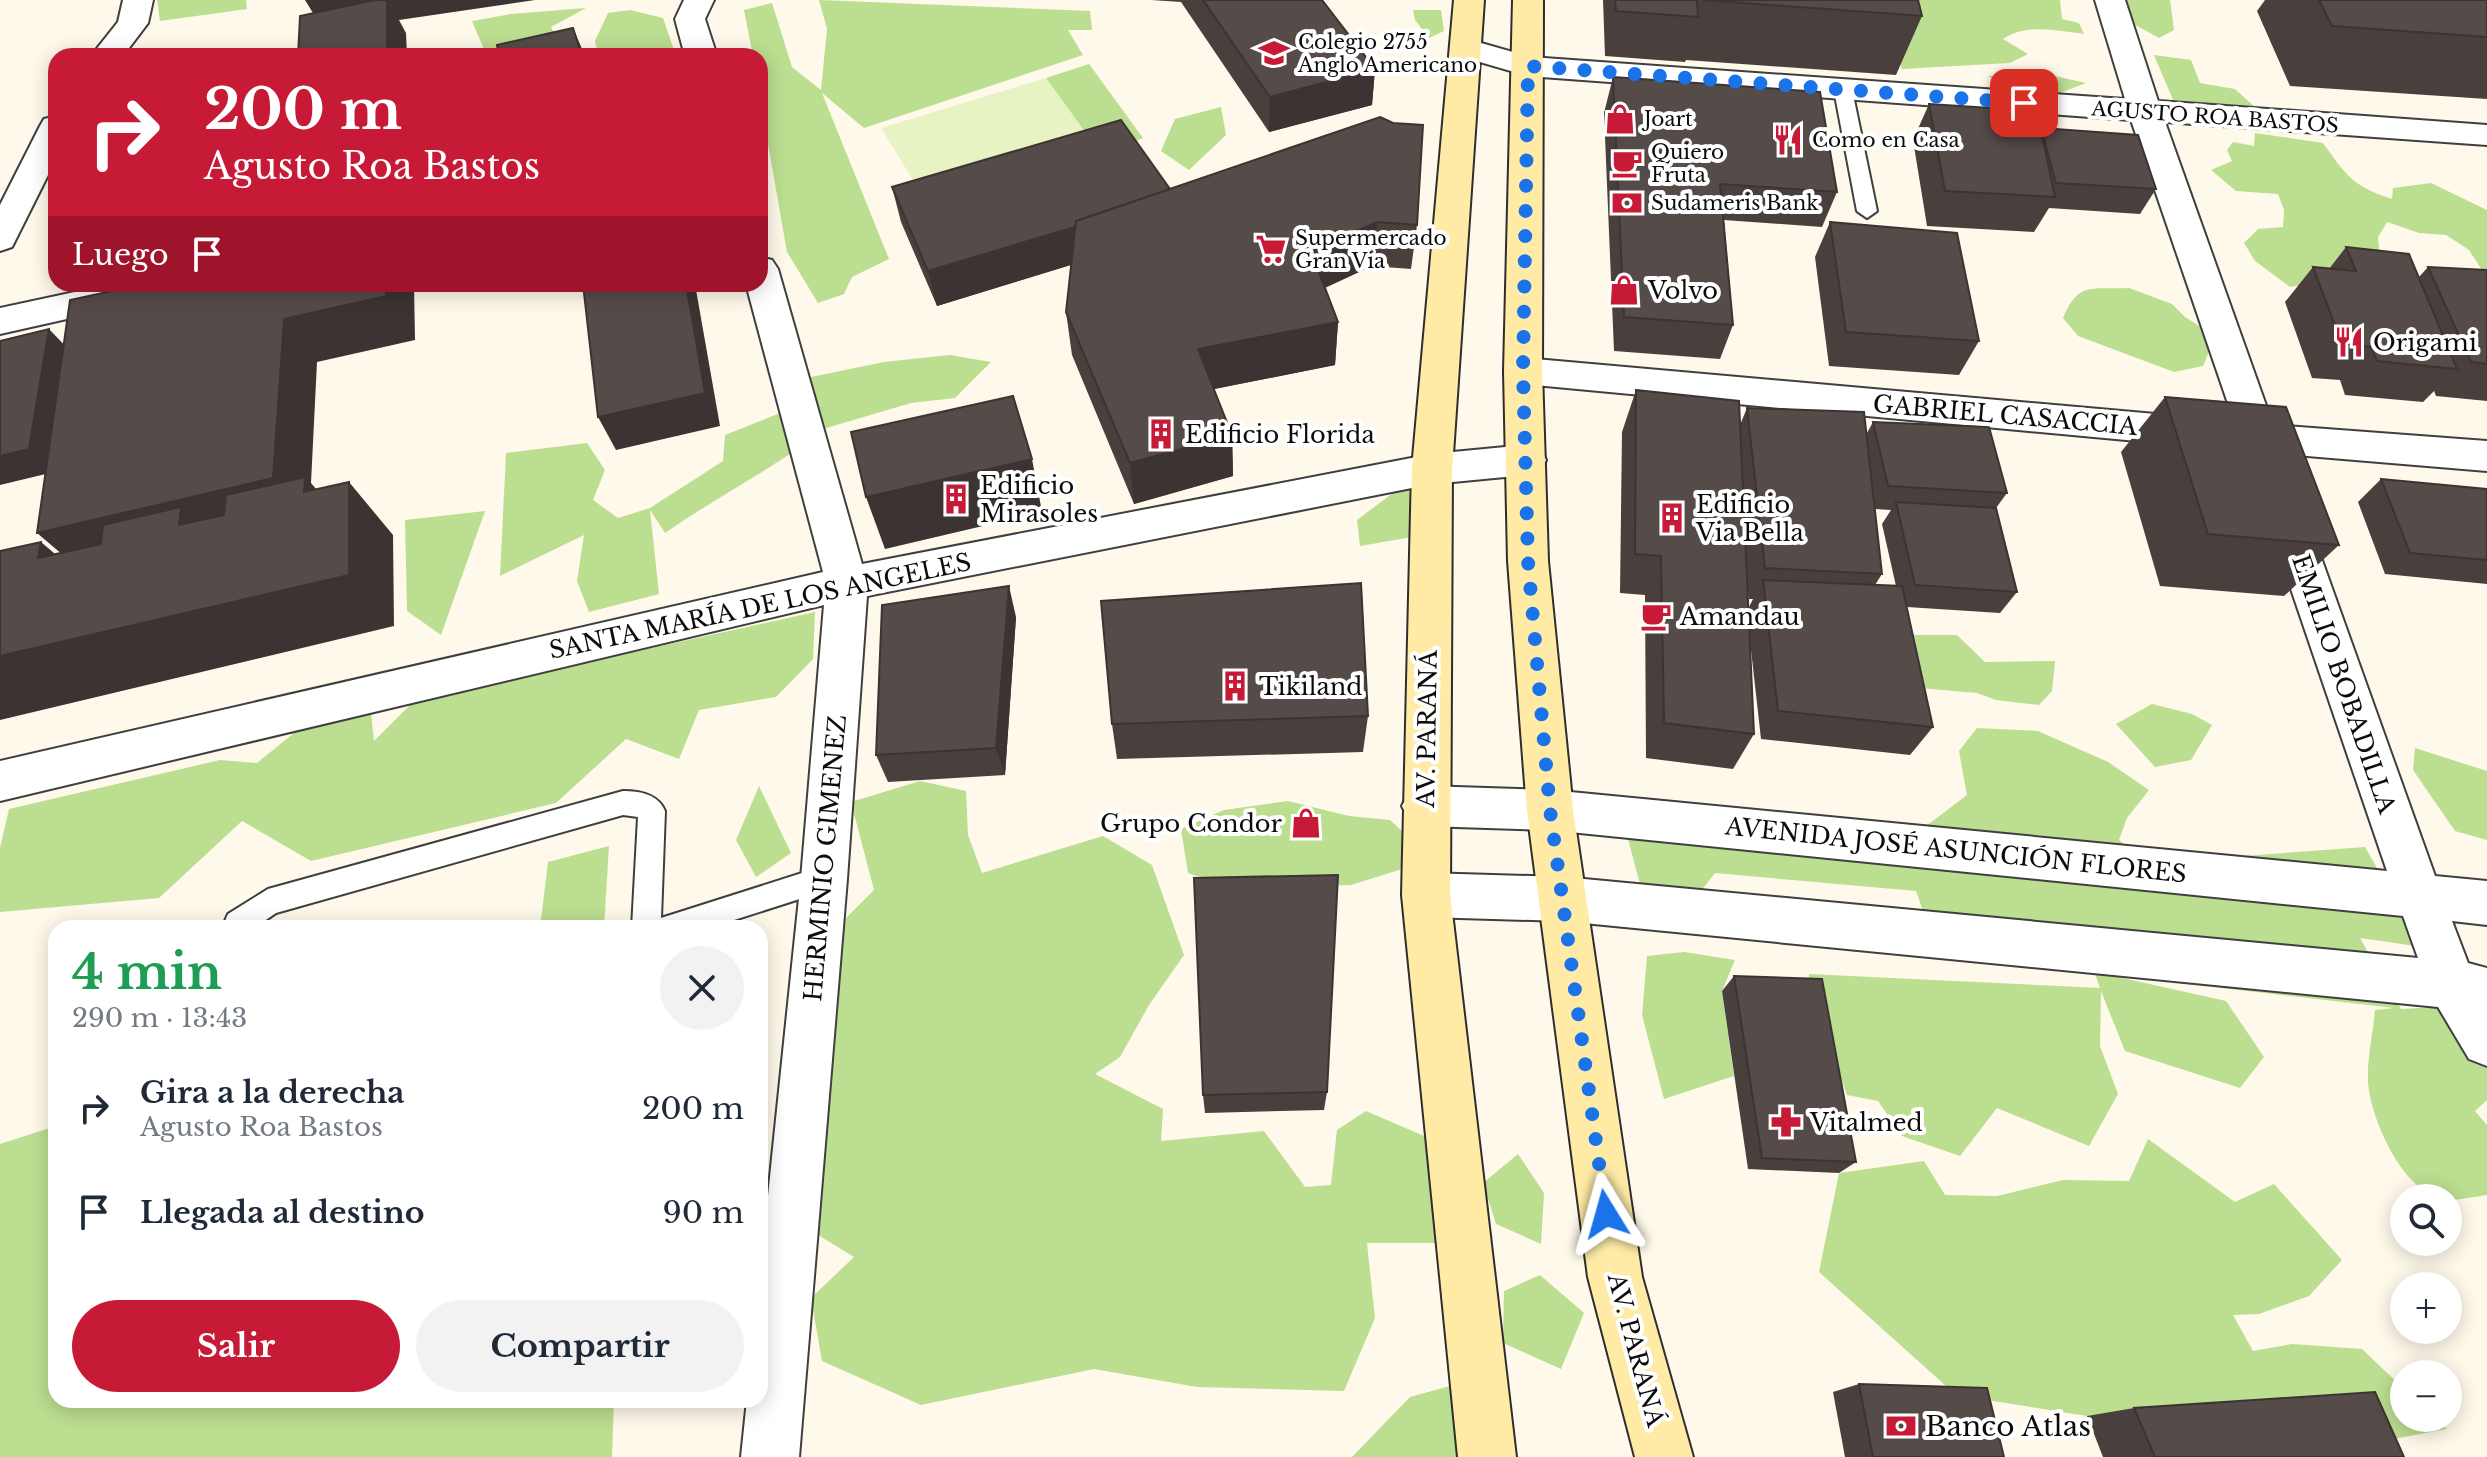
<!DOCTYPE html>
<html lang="es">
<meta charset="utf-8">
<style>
:root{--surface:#fff;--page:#f2f2f3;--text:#1f2937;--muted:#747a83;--accent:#c61a36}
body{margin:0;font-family:"Libre Baskerville",serif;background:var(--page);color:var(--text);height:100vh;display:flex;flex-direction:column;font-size:30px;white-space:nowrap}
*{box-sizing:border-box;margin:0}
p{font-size:26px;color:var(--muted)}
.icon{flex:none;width:44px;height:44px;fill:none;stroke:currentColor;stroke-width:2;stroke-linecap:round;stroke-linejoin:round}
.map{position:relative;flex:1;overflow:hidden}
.details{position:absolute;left:48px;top:920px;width:720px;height:488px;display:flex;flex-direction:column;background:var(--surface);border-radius:24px;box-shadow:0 4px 20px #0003}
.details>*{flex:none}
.hud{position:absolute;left:48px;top:48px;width:720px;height:244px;border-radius:24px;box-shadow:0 4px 20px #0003;background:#c61a36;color:#fff;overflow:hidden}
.tools{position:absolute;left:2390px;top:1184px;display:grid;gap:16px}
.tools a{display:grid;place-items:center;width:72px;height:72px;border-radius:50%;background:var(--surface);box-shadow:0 4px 20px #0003;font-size:40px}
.pin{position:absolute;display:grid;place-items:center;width:68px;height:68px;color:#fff;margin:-34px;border-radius:16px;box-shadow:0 4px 12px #0006}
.me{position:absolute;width:88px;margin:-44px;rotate:352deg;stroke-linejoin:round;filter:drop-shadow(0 0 6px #0008)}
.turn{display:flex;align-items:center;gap:28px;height:168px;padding:0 24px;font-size:36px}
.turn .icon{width:104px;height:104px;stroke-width:2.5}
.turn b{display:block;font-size:56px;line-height:68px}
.then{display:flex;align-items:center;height:76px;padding:0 24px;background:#0003;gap:16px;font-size:30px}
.round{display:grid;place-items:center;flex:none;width:84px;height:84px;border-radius:42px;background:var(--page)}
.summary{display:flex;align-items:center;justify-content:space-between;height:136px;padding:0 24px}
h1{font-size:48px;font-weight:700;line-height:60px;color:#1e9e55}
.button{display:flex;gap:16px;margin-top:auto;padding:16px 24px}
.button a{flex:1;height:92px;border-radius:48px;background:var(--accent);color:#fff;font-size:32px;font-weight:700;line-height:92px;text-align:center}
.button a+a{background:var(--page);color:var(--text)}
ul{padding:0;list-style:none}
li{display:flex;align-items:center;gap:24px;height:104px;padding:0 24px}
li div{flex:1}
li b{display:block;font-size:30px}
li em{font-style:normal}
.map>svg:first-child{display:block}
.forest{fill:#bcde90}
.pitch{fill:#e8f3c4}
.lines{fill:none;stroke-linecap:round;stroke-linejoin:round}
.lane-casing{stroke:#3f3f3f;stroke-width:4}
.street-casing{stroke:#3f3f3f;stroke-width:4}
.secondary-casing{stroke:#2e2e2e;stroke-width:4}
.lane{fill:#fff;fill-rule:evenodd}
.street{fill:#fff;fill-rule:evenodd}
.secondary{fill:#ffeba6;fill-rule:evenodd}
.wall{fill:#49403e;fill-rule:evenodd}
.shaded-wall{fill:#3c3432}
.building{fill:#554b48;stroke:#3c3432;stroke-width:2}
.route{stroke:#1a73e8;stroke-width:14;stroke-dasharray:0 25.2}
.labels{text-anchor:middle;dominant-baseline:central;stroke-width:8;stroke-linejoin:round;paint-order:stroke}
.far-poi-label{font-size:20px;fill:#0c0c0c;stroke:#fff;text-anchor:start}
.far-street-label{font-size:20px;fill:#0c0c0c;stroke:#fff}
.poi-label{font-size:24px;fill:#0c0c0c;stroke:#fff;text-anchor:start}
.street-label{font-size:24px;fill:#0c0c0c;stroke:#fff}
.near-poi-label{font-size:28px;fill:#0c0c0c;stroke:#fff;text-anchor:start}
</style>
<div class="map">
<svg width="2487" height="1457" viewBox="0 0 2487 1457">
<rect width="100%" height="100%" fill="#fff9eb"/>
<g class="forest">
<path d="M157 0H246L247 9 160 21Z"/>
<path d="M819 0 1090 11 1092 30H1068L1083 55 864 128 822 93 889 259 852 277 844 294 818 303 787 252 760 98V56H753L744 10 772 3 792 67 821 90 827 29Z"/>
<path d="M1784 0H2060L2062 19 2079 23 2084 34C2058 31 2026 23 2003 39L2028 54 2010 63 1902 69 1887 28Z"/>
<path d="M2126 0H2170L2174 30 2159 38 2130 22Z"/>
<path d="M586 8 551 27 560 44 537 56H480L483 47 472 21 511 14Z"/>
<path d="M630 10 663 18 676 56H598L595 41 608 13Z"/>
<path d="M1413 10H1441L1444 31 1429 38 1415 20Z"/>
<path d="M2154 55 2191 60 2200 83 2235 89 2256 108 2173 100Z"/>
<path d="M1089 64 1143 138 1061 174 1087 135 1046 78Z"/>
<path d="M2046 74 2086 83 2057 94 2010 91 1988 76Z"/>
<path d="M1221 107 1226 135 1189 170 1161 151 1175 119Z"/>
<path d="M2255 133 2323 143C2346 175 2352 186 2392 199L2393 188 2431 183 2487 210V278L2469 250 2446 235 2419 233 2387 222 2378 237 2380 260 2317 282 2290 287 2255 261 2244 243 2258 229 2283 227 2284 210 2278 194 2236 191 2211 170 2232 161 2227 150 2233 142 2254 146Z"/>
<path d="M2129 288 2172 304 2185 317 2207 331 2210 349 2203 366 2174 372 2078 336 2063 318C2079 280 2092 290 2129 288Z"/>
<path d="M950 355 991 362 955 398 911 403 823 429 806 378 884 362Z"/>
<path d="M780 413 796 450C753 479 708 503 665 533L650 510 659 594 589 612 577 581 584 535 500 576 506 453 587 443 605 470 593 500 618 518 650 508 723 461 725 435Z"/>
<path d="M1405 484 1423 492 1424 535 1360 546 1357 520Z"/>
<path d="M485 511 441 635 407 611 405 520Z"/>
<path d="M815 612 813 659 776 697 699 710 679 759 626 739 556 803 311 861 242 821 159 898 0 912V848L9 809 220 760 257 763 294 733 371 712 374 741 415 700Z"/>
<path d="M1901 635H1957L1985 662 2055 661 2052 691 2039 705 1996 700 1977 693 1919 688Z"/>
<path d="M2152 704 2192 714 2212 725 2191 760 2155 767 2116 724Z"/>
<path d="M1977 728 2038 731 2108 762 2149 790 2127 818 2119 840 2147 863 2365 847 2422 947 2360 938 2401 1009 2440 1007 2487 1069V1100L2475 1111 2487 1125V1195L2448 1201V1198C2406 1198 2375 1127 2369 1091 2365 1066 2373 1035 2375 1010L2394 1008 2109 975 2226 1001 2264 1057 2240 1088 2125 1051 2101 991 2100 1046 2118 1094 2089 1146 1997 1108 1960 1156 1902 1136 1878 1101 1847 1095 1828 1041 1808 994 1809 974 2100 988 2095 974 1939 956 1916 891 1715 873 1693 901 1646 907 1627 835 1909 839 1967 795 1959 751Z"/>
<path d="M2415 748 2487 771V840L2455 831 2413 770Z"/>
<path d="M920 781 966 791 968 835 982 873 1103 836 1152 865 1184 955 1149 1005 1120 1057 1095 1074 1163 1109 1161 1141 1264 1131 1305 1187 1331 1185 1337 1130 1366 1111 1431 1139 1437 1243H1367L1375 1318 1344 1391 1197 1387 1094 1369 921 1405 822 1361 811 1298 854 1257 794 1220 840 924 874 890 851 802Z"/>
<path d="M759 786 791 853 756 877 736 840Z"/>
<path d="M1288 801 1349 816 1390 820 1404 833 1402 869 1351 885 1233 888 1188 873 1181 829 1224 810Z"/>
<path d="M609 846 604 928H540L548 862Z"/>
<path d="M1684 952 1735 960 1722 991 1734 1076 1664 1099 1642 1015 1647 956Z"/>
<path d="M56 1126V1400H614L612 1457H0V1144Z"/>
<path d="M2148 1139 2235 1202 2274 1184 2342 1260 2309 1296 2259 1314 2233 1315 2253 1351 2292 1344 2362 1349 2404 1389V1418H2435L2447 1429 2372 1443 2315 1401 2087 1416 1956 1395 1819 1272 1839 1173 1924 1161 1945 1195 1997 1196 2063 1180 2129 1181Z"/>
<path d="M1518 1154 1544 1193 1541 1244 1496 1224 1483 1183Z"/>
<path d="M1540 1275 1584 1313 1561 1369 1503 1343 1504 1291Z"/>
<path d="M1468 1381 1479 1457H1352L1410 1397Z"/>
</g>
<path class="pitch" d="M1046 78 1087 135 918 188 881 128Z"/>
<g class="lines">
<g class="lane-casing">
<g id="lane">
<path d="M1843 84 1852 90 1877 211 1867 218 1857 211 1834 90Z"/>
<path d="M623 791C640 791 658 794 665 811L661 918 824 866 834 870 838 879 834 888 709 928H632L638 817 623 815 276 913 254 928H222L228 914 268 889Z"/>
</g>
</g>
<g class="street-casing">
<g id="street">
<path d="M123 0H153L148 23 123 56H91L118 22Z"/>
<path d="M684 0H714L705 19 717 56H685L675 19Z"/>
<path d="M2095 0H2125L2158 101 2487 125V145L2165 122 2273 425 2487 441V471L2284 454 2435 876 2487 881V925L2452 921 2468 963 2487 968V1066L2469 1059 2438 1007 1563 921 1426 917 1409 910 1402 895 1409 880 1426 873 1563 877 2418 958 2403 916 1550 830 1425 826 1409 820 1402 806 1409 792 1425 786 1550 790 2387 871 2244 451 1523 384 1510 381 1504 371 1510 361 1523 358 2234 421 2131 120 1528 76 1456 55 1451 48 1456 41 1467 39 1530 57 2125 99Z"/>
<path d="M56 116V159L12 247 0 251V205L40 126 44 119Z"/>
<path d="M760 257 772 260 778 269 862 564 1432 454 1527 445 1541 450 1546 460 1541 470 1527 475 1432 484 867 596 847 879 799 1457H741L747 1400H760V1273L801 879 824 605 0 801V761L823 572 746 284H760Z"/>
<path d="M112 284H187L182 293 169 296 0 334V308Z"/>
</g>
</g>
<g class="secondary-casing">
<g id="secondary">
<path d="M1454 0H1484L1452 469 1450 895 1516 1457H1458L1402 895 1412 469Z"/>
<path d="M1513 0H1543L1542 371 1548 561 1573 810 1642 1277 1693 1457H1635L1588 1277 1527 810 1508 561 1504 371Z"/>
</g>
</g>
<use href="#lane" class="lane"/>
<use href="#street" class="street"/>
<use href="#secondary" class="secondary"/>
</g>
<g class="wall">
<path d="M1151 0H1322L1375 69 1372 105 1269 132 1181 2Z"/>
<path d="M1603 0H1918L1922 16 1896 75 1686 60 1685 62 1605 56Z"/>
<path d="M2265 0H2487V99L2290 86 2257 11Z"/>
<path d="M1613 77 1837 192 1822 227 1724 220 1733 325 1720 359 1614 351 1604 113Z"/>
<path d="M1929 104 2041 129 2156 189 2140 214 2049 208 2034 232 1927 226 1913 140Z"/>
<path d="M892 187 1170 189 1417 225 1411 269 1372 266 1325 288 1338 322 1335 365 1214 389 1232 435 1233 476 1134 504 1072 355 1066 312 1071 265 937 306 901 222Z"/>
<path d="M1830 222 1979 341 1959 375 1829 366 1815 257Z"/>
<path d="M2346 247 2419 277 2428 267 2487 270V401L2436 396 2434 391 2423 402 2345 395 2340 380 2312 378 2285 302 2313 267 2329 269Z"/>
<path d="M1636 390 1740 425 1747 408 1867 433 1873 422 2007 493 1996 508 2017 592 2000 613 1907 607 1933 727 1910 755 1761 739 1749 632 1754 734 1733 769 1646 758 1645 595 1620 593 1622 432ZM1875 509 1891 510 1882 524 1896 586 1875 585 1882 574ZM1747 584 1749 599H1753L1748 609Z"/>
<path d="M2165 397 2339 545 2284 596 2160 586 2121 452Z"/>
<path d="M2381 479 2487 489V584L2385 574 2358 502Z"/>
<path d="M1016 617 1005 775 888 782 876 755Z"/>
<path d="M1368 716 1363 752 1117 759 1112 724Z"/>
<path d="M1734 976 1856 1162 1839 1173 1748 1169 1722 991Z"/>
<path d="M1327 1092 1324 1110 1205 1113 1203 1095Z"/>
<path d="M1859 1384 2004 1457H1845L1833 1392Z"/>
<path d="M2134 1408 2404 1457H2103L2087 1416Z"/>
</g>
<g class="shaded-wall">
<path d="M305 0H535L399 20 406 33 407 56H387L324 31Z"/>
<path d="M573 28 585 56H582Z"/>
<path d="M1375 69 1372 105 1269 132 1270 97Z"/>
<path d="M1175 197 1177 232 937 306 928 271Z"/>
<path d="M1377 222 1372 266 1308 295 1311 251Z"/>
<path d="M386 284H414L415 340 317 362 311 483 349 528V482L393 535 394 626 0 720V656L83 572 37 533 284 319Z"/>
<path d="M686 284H695L720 426 616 450 598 417Z"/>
<path d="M1338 322 1335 365 1199 392 1198 349Z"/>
<path d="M49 329 72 353 54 472 0 485V456Z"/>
<path d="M1232 435 1233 476 1134 504 1130 463Z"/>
<path d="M1032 459 1042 512 885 549 866 497Z"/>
<path d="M41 542 101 593 38 558Z"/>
<path d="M1009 586 1016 617 1005 775 996 748Z"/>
</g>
<g class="building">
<path d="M375 0H387V56H298L300 16Z"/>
<path d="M1203 0H1322L1375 69 1270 97Z"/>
<path d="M1615 0H1697L1698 17 1616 11Z"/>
<path d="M1702 0H1918L1922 16Z"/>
<path d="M2319 0H2487V37L2332 26Z"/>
<path d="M573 28 582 56H499L497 45Z"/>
<path d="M1613 77 1820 92 1837 192 1720 184 1733 325 1624 317Z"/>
<path d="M1929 104 2037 111 2055 197 1945 191Z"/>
<path d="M1380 117 1393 123 1423 125 1417 225 1377 222 1311 251 1338 322 1198 349 1232 435 1130 463 1066 312 1076 221Z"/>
<path d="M1121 120 1170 189 1076 221 1075 227 928 271 892 187Z"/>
<path d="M2041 128 2138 135 2156 189 2056 183Z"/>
<path d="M1830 222 1957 233 1979 341 1846 332Z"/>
<path d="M2346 247 2409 254 2457 369 2377 361 2371 347 2342 344 2313 267 2356 271Z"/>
<path d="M2428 267 2487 270V364L2471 362Z"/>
<path d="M144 284H386V296L284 319 273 478 37 533 70 300Z"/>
<path d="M583 284H686L705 393 598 417Z"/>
<path d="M49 329 29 449 0 456V341Z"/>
<path d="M1636 390 1739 401 1754 734 1664 723 1661 556 1635 554Z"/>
<path d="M1013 396 1032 459 866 497 851 432Z"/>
<path d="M2165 397 2286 407 2339 545 2208 534Z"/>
<path d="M1747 408 1864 412 1882 574 1765 568Z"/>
<path d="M1873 422 1989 427 2007 493 1888 486Z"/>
<path d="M305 477 304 492 349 482V575L0 656V551L41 542 38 558 101 544 103 525 181 507 179 525 224 515 226 495Z"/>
<path d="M2381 479 2487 489V560L2410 553Z"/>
<path d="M1896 502 1996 508 2017 592 1915 585Z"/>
<path d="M1763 580 1902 586 1933 727 1778 711Z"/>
<path d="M1361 583 1368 716 1112 724 1101 601Z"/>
<path d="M1009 586 996 748 876 755 882 605Z"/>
<path d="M1338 875 1327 1092 1203 1095 1194 878Z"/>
<path d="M1734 976 1822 979 1856 1162 1762 1158Z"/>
<path d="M1859 1384 1987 1388 2004 1457H1873Z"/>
<path d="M2375 1392 2404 1457H2155L2134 1408Z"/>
</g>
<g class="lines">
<path class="route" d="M1606 1214 1550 810 1528 561 1523 371 1528 66 2024 103"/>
</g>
<defs>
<g id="school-bare" transform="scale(2.4)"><path d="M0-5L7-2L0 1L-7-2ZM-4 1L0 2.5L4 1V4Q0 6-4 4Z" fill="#c61a36" stroke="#fff" stroke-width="2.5" paint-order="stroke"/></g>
<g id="shop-bare" transform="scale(2.4)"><path d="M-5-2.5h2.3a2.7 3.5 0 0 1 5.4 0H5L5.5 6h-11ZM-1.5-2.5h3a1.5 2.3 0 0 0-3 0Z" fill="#c61a36" stroke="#fff" stroke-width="2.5" paint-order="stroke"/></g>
<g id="restaurant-bare" transform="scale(2.4)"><path d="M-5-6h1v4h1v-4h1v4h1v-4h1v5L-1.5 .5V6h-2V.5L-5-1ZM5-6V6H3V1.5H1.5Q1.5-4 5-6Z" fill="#c61a36" stroke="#fff" stroke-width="2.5" paint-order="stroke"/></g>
<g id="cafe-bare" transform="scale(2.4)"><path d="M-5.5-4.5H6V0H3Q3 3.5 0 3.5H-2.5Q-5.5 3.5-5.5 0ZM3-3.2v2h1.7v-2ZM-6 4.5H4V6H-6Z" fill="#c61a36" stroke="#fff" stroke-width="2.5" paint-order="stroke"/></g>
<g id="bank-bare" transform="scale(2.4)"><path d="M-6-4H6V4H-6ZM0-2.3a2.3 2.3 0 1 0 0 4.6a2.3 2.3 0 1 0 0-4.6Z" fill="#c61a36" stroke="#fff" stroke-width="2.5" paint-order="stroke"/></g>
<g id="supermarket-bare" transform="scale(2.4)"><path d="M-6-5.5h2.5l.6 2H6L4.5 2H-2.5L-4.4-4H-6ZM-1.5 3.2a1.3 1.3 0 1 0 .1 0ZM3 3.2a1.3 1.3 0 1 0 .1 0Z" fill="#c61a36" stroke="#fff" stroke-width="2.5" paint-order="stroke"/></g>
<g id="building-bare" transform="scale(2.4)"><path d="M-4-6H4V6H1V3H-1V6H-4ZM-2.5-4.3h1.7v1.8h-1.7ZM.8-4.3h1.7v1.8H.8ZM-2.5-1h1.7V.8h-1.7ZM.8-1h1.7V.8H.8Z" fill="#c61a36" stroke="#fff" stroke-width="2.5" paint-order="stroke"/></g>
<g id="pharmacy-bare" transform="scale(2.4)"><path d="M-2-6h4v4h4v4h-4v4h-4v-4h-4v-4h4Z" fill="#c61a36" stroke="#fff" stroke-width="2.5" paint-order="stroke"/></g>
</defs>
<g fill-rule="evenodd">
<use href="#school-bare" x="1274" y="53"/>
<use href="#shop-bare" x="1620" y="119"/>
<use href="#restaurant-bare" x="1788" y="140"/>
<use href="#cafe-bare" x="1627" y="163"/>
<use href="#bank-bare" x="1627" y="203"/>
<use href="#supermarket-bare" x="1271" y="249"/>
<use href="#shop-bare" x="1624" y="290"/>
<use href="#restaurant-bare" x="2349" y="342"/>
<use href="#building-bare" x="1161" y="434"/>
<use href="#building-bare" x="956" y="499"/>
<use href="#building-bare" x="1672" y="518"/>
<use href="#cafe-bare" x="1656" y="616"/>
<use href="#building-bare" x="1235" y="686"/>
<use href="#shop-bare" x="1306" y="823"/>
<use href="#pharmacy-bare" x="1786" y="1122"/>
<use href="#bank-bare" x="1901" y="1426"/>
</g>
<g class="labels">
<g class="far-poi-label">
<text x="1298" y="42">Colegio 2755<tspan x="1298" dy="23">Anglo Americano</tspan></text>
<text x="1644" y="119">Joart</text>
<text x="1812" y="140">Como en Casa</text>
<text x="1651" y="152">Quiero<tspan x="1651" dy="23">Fruta</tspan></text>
<text x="1651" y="203">Sudameris Bank</text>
<text x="1295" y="238">Supermercado<tspan x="1295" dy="23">Gran Via</tspan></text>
</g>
<g class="far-street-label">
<text transform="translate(2215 117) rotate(4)">AGUSTO ROA BASTOS</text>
</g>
<g class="poi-label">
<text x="1648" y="290">Volvo</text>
<text x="2373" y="342">Origami</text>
<text x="1185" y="434">Edificio Florida</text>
<text x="980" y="485">Edificio<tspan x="980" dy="28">Mirasoles</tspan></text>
<text x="1696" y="504">Edificio<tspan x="1696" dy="28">Via Bella</tspan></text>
<text x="1680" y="616">Amandau</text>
<text x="1259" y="686">Tikiland</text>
<text x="1282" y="823" text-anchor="end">Grupo Condor</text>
<text x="1810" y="1122">Vitalmed</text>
</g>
<g class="street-label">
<text transform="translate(2005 415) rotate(5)">GABRIEL CASACCIA</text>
<text transform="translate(760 606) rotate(-12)">SANTA MARÍA DE LOS ANGELES</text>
<text transform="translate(2344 684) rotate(71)">EMILIO BOBADILLA</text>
<text transform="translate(1427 729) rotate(-89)">AV. PARANÁ</text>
<text transform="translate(1956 850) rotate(6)">AVENIDA JOSÉ ASUNCIÓN FLORES</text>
<text transform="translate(825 858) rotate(-85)">HERMINIO GIMENEZ</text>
<text transform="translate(1636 1350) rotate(75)">AV. PARANÁ</text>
</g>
<g class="near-poi-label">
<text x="1925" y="1426">Banco Atlas</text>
</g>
</g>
</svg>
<div class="tools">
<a><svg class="icon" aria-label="search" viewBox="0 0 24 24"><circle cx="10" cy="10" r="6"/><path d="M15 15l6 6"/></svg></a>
<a>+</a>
<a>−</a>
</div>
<div class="pin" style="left:2024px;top:103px;background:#d93025"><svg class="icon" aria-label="arrive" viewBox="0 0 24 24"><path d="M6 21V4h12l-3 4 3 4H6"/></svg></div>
<svg class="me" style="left:1606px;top:1214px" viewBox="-20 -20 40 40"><path d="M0-17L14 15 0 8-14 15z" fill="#1a73e8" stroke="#fff" stroke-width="4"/></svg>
<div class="hud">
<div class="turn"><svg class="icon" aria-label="right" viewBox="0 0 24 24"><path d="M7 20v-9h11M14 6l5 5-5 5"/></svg><div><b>200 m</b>Agusto Roa Bastos</div></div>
<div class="then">Luego<svg class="icon" aria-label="arrive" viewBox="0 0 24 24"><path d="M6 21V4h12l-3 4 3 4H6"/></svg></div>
</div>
<section class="details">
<div class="summary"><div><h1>4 min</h1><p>290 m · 13:43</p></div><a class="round"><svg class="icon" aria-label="close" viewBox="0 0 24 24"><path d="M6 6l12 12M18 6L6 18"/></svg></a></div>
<ul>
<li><svg class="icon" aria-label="right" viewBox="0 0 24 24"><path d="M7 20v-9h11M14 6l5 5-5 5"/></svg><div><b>Gira a la derecha</b><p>Agusto Roa Bastos</p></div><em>200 m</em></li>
<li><svg class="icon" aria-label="arrive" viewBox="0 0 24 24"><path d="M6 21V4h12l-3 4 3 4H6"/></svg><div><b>Llegada al destino</b></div><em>90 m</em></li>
</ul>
<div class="button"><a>Salir</a><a>Compartir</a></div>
</section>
</div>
